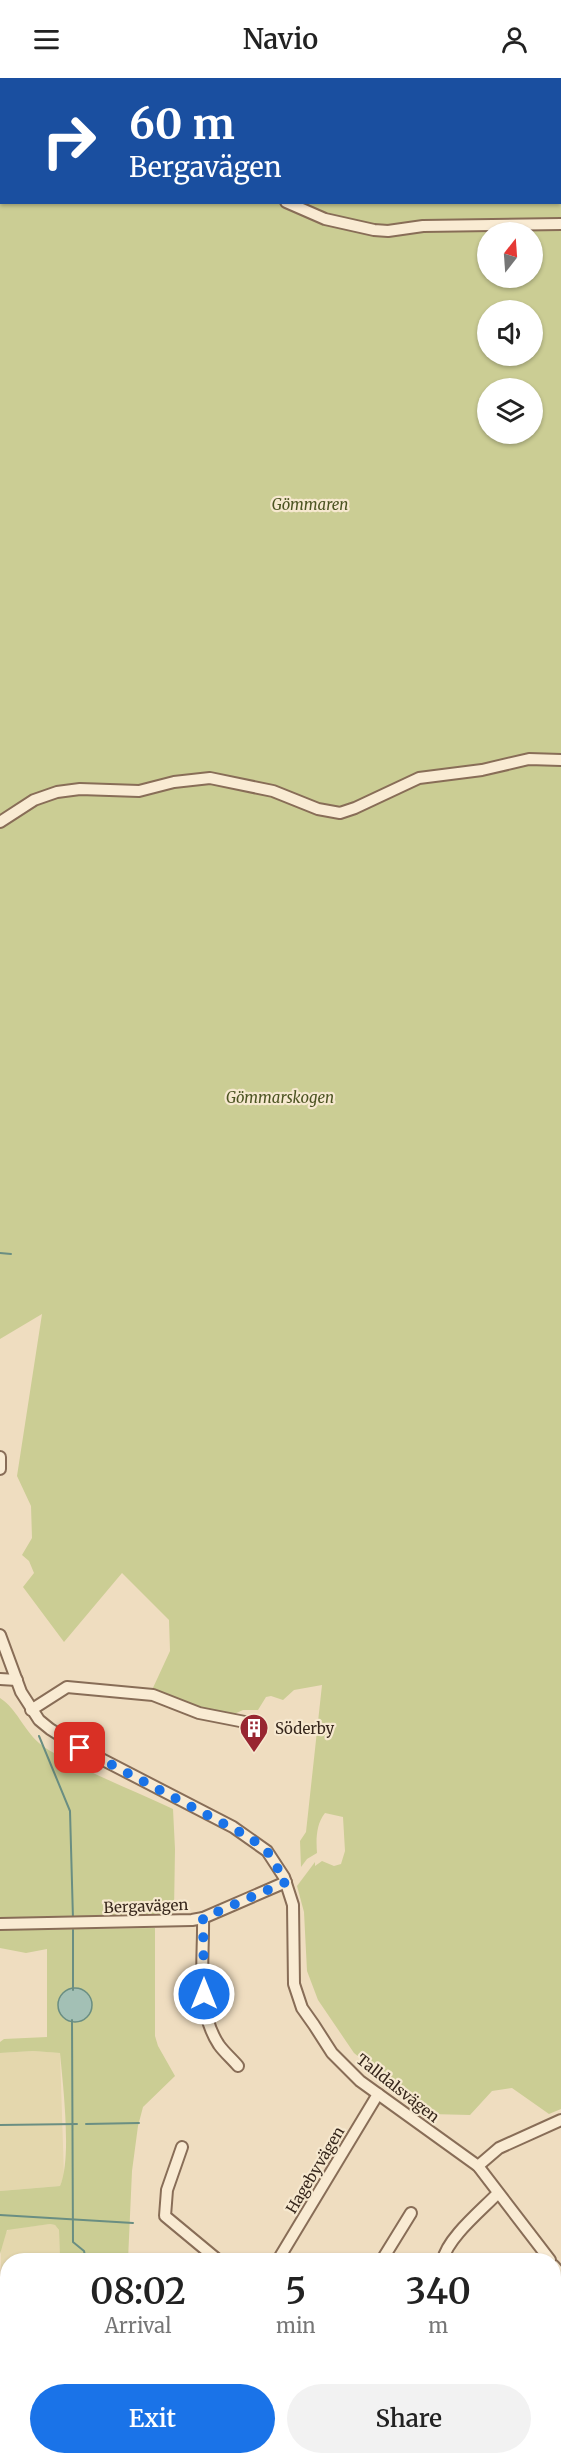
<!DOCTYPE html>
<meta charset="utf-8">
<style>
:root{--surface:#fff;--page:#f2f2f2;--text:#222;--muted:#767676;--accent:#1a73e8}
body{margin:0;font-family:Merriweather,serif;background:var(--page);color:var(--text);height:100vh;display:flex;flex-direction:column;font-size:22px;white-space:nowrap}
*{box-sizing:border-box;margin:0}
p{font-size:20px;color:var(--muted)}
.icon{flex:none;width:33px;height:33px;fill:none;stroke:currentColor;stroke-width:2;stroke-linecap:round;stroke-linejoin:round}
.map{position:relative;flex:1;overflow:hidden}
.details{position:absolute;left:0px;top:2175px;width:561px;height:212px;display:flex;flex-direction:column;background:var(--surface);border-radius:24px 24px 0 0;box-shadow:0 2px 4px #0004}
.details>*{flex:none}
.guide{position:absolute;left:0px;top:0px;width:561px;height:126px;box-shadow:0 2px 4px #0004;background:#1a4fa0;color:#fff;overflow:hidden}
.needle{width:39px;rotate:17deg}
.controls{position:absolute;left:477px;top:144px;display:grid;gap:12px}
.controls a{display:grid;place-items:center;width:66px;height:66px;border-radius:50%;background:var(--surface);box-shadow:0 2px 4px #0004;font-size:30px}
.pin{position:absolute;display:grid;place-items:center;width:51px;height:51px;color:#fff;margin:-26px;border-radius:12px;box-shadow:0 3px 9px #0006}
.me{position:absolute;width:66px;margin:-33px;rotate:0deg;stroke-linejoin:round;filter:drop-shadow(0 0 4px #0008)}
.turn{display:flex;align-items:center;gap:21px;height:126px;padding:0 30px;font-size:27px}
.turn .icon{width:78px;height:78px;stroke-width:2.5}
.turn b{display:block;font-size:42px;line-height:51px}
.eta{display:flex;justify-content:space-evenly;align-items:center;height:102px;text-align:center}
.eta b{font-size:36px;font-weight:600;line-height:42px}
.primary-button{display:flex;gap:12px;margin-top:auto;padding:12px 30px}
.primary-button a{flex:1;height:69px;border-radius:36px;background:var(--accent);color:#fff;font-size:24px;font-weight:600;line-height:69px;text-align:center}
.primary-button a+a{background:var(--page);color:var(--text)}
header{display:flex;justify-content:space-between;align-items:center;height:78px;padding:0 30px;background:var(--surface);font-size:27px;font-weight:600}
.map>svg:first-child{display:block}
.farmland{fill:#e4d7ad}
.green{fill:#cbcd94;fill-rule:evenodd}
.water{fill:#a3c0b5;stroke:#6a8e82;stroke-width:1.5}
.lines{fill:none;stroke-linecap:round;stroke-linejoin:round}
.stream{stroke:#6a8e82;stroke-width:2}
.minor-casing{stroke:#886d57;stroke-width:14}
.minor{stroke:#f9ebd3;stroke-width:10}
.route{stroke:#1a73e8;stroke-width:10;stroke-dasharray:0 18}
.labels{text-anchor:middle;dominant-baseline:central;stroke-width:4.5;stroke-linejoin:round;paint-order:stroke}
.park-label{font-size:15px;font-style:italic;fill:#4c5422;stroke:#f6e8cf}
.poi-label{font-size:15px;fill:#37271c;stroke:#f6e8cf;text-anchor:start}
.street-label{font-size:15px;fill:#37271c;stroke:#f6e8cf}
</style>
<header><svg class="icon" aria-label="menu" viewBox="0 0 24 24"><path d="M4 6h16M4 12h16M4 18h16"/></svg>Navio<svg class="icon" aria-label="person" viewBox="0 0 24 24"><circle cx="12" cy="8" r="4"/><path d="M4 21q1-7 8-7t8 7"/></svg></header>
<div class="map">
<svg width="561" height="2386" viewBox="0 0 561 2386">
<rect width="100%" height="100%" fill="#efddc0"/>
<g class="farmland">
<path d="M33 1973 60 1975 64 2098 60 2108 0 2113V1975Z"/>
<path d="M50 2146 55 2147 59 2152 60 2182H8L7 2341 0 2338 1 2169 5 2155 9 2151Z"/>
<path d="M1 2366 7 2367 8 2379H33L32 2386H0Z"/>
</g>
<g class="green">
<path d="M0 0H561V2031L549 2036 512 2010 492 2013 470 2037 430 2036 354 1975 318 1922 307 1893 304 1834 297 1808 315 1784V1788L322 1783 334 1788 341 1786 345 1773 343 1739 325 1735C316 1746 316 1762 317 1775L307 1781 301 1789 300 1763 306 1754 322 1607 294 1612 283 1622 271 1618 266 1619 258 1632H243L232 1637 213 1635 152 1612 170 1573 169 1542 122 1495 64 1564 23 1509 34 1495 29 1483 22 1477 32 1460 31 1428 17 1398 42 1236 0 1261ZM2 2H560V124H2ZM488 154H532V200H488ZM488 232H532V278H488ZM488 310H532V356H488Z"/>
<path d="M0 1620C17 1631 23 1651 39 1665 47 1672 58 1677 67 1682 101 1700 137 1714 173 1731L175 1771 174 1833 171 1839 0 1841Z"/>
<path d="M155 1850V1958L158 1968 175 1998 143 2029 138 2048 132 2093 128 2182H60L59 2152 55 2147 50 2146 7 2152 0 2176V2113L60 2108C72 2082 63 2007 60 1975L33 1973 0 1975V1964L4 1961 47 1959V1871L26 1875 0 1870V1852Z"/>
<path d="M75 2379H135L153 2386H75Z"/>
</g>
<circle class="water" cx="75" cy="1927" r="17"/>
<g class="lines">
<g class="stream">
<path d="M352 0 360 2"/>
<path d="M560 99H561"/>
<path d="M0 1175 11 1176"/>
<path d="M39 1658 70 1733 73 1841"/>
<path d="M73 1912V1852"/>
<path d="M72 1942 73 2164 84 2173 86 2182"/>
<path d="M86 2046 139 2045"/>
<path d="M0 2047 77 2046"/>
<path d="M0 2137 133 2145"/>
<path d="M0 2362 8 2365"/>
<path d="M48 2379 68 2386"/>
<path d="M73 2386V2379"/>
</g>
<g class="minor-casing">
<g id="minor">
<path d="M190 2 191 0"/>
<path d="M286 124 325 141 374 152 388 153 423 148 561 146"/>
<path d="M0 744 34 722 57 714 80 711 139 713 174 704 210 700 273 713 318 731 340 735 355 730 419 700 482 692 529 681 561 682"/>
<path d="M0 1379V1391"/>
<path d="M0 1557 21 1614 39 1642 50 1651 80 1670 233 1749 267 1773 284 1799 293 1827 294 1906 302 1930 314 1947 332 1975 360 2003 478 2088 550 2182"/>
<path d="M0 1601 17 1602"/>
<path d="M31 1632 67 1609 153 1617 199 1635 245 1644"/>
<path d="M203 1840C204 1881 195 1931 219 1967 224 1974 232 1981 238 1988"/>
<path d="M0 1846 192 1842 203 1840 286 1804"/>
<path d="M182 2069 167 2112 165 2138 218 2182"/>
<path d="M478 2088 499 2070 561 2042"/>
<path d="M278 2182 378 2016"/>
<path d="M382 2182 411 2135"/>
<path d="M443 2182C447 2160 483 2131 498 2115"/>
<path d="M554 2188 561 2197"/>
<path d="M554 2221 561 2215"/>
<path d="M554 2322 561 2315"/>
<path d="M240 2379 259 2386"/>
<path d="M398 2379 402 2386"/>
<path d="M476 2379 478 2386"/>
<path d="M547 2379 549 2386"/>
<path d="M558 2386 561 2385"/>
</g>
</g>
<use href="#minor" class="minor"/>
</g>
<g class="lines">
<path class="route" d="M80 1670 249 1759 267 1773 286 1804 203 1840 204 1916"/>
</g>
<defs>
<g id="building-pin" transform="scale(1.5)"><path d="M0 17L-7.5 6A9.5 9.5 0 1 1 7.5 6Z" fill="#982631" stroke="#f6e8cf"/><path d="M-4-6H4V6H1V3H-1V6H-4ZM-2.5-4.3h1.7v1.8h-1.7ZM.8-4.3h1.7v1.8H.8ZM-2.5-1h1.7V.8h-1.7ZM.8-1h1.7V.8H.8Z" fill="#fff"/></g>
</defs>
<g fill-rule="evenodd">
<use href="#building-pin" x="254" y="1650"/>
</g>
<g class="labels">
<g class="park-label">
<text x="310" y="426">Gömmaren</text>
<text x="280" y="1019">Gömmarskogen</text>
</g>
<g class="poi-label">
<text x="275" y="1650">Söderby</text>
</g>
<g class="street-label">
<text transform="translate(146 1828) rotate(-2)">Bergavägen</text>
<text transform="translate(398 2010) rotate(38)">Talldalsvägen</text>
<text transform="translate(315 2092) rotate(-59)">Hagebyvägen</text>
</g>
</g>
</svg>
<div class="controls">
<a><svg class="needle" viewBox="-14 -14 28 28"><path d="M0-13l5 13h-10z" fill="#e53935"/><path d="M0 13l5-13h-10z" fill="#767676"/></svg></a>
<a><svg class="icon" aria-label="sound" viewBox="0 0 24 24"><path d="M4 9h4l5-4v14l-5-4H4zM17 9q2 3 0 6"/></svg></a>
<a><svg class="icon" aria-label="layers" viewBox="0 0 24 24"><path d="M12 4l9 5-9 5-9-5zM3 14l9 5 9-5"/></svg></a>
</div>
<div class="pin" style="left:80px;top:1670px;background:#d93025"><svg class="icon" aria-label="arrive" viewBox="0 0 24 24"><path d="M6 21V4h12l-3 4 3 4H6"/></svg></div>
<svg class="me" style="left:204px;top:1916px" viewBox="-20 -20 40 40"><circle r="17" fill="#1a73e8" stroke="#fff" stroke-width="3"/><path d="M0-11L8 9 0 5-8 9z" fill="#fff"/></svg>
<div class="guide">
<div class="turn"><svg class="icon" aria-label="right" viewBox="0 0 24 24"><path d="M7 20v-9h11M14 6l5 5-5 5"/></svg><div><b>60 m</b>Bergavägen</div></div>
</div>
<section class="details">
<div class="eta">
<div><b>08:02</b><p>Arrival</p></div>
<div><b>5</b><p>min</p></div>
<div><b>340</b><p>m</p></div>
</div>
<div class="primary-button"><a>Exit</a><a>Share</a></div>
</section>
</div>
